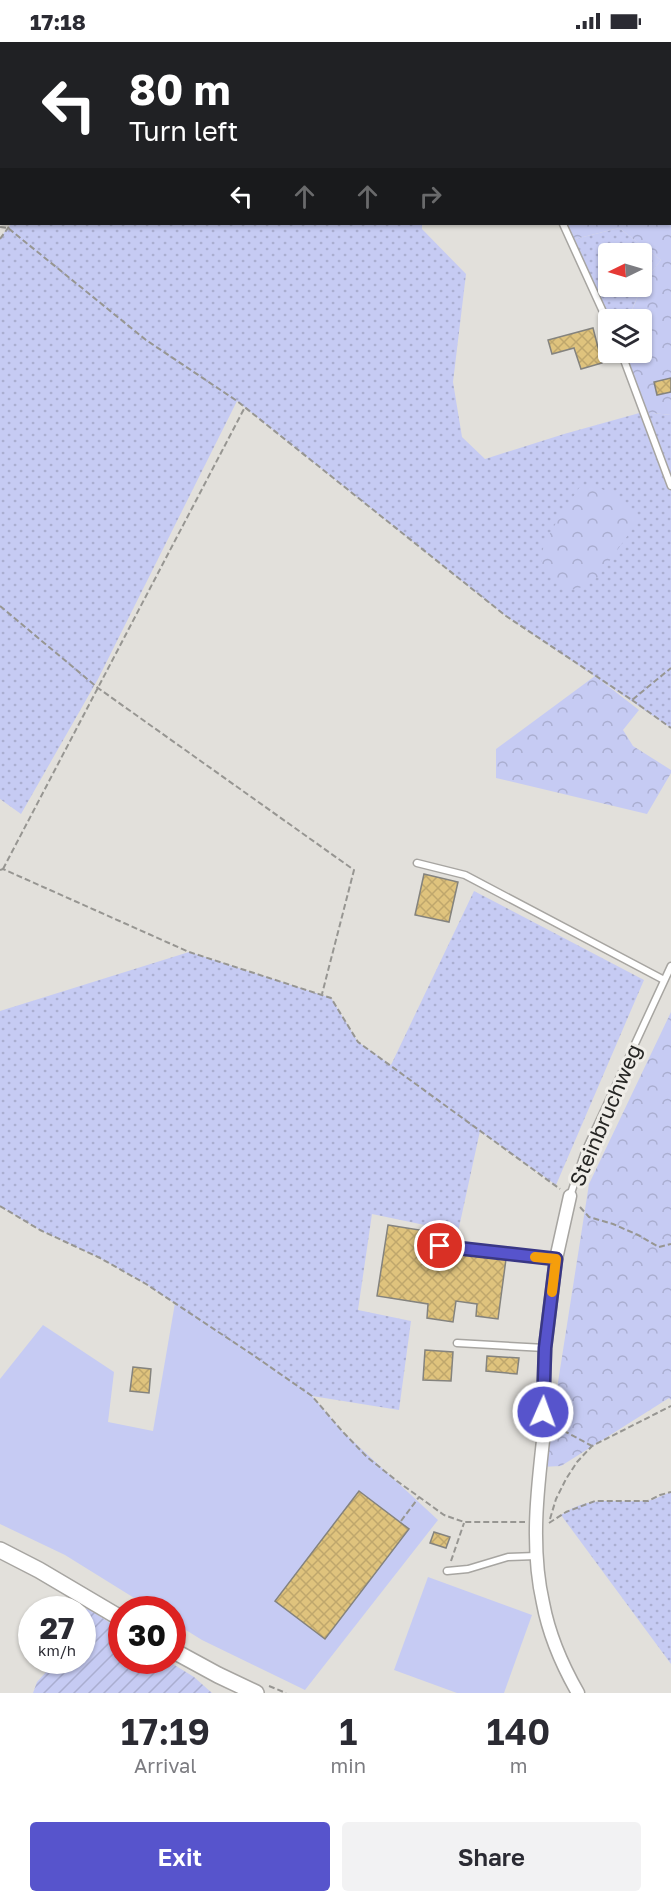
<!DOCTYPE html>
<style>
:root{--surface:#fff;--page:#f2f2f3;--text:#2b2b33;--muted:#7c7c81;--accent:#5754cc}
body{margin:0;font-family:"Golos Text",sans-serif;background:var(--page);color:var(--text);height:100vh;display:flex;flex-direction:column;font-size:22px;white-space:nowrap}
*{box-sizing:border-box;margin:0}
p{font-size:20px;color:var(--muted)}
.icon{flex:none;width:33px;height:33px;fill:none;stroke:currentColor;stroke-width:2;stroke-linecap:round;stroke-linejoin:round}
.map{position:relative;height:1651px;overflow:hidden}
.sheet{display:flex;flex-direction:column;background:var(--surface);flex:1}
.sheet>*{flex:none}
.hud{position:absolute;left:0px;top:0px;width:672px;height:183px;box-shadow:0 2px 4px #0004;background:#202124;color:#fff;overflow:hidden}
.needle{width:39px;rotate:265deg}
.controls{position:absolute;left:598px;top:201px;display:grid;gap:12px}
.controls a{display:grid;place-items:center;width:54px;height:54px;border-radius:6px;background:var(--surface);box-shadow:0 2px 4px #0004;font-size:30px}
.speed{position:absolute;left:18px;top:1554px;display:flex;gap:12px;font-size:30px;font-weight:700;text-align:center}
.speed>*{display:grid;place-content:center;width:78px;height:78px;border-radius:50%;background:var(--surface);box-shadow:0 2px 4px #0004;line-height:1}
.speed small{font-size:15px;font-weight:400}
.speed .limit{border:9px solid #d22;background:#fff;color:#111}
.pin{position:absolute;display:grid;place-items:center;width:51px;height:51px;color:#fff;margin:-26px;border:3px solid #fff;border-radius:50%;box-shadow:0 2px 6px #0007}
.me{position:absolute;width:66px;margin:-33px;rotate:2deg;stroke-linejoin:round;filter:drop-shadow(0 0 4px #0008)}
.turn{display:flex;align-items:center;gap:21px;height:126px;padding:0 30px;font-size:27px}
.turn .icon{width:78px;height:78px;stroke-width:2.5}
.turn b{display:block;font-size:42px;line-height:51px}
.lanes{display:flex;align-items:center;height:57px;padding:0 30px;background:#0003;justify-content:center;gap:30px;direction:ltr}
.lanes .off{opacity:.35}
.eta{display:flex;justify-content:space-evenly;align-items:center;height:102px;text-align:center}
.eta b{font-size:36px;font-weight:600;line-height:42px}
.primary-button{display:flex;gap:12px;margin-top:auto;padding:12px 30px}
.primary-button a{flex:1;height:69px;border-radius:6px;background:var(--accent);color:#fff;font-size:24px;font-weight:600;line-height:69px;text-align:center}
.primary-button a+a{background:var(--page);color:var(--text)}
.status{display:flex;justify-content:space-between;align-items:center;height:42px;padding:0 30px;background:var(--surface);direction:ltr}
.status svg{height:16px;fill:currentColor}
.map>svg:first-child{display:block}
.grass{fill:url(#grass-dots)}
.forest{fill:url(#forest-crowns)}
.park{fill:#c6cbf3}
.garden{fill:url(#garden-furrows)}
.building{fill:url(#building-cross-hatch);stroke:#84837e;stroke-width:1.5}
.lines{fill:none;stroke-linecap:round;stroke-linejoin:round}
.service-casing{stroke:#a7a5a1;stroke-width:9}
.minor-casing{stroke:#a7a5a1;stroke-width:15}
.tertiary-casing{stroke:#a7a5a1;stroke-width:18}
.path{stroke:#979692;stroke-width:2;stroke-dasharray:6 3;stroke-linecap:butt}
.service{stroke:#fff;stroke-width:6}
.minor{stroke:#fff;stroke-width:12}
.tertiary{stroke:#fff;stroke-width:15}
.route-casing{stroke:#393785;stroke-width:15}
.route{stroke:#5754cc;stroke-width:10}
.slow{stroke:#f59e0b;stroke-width:10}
.labels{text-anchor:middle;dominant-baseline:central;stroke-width:6;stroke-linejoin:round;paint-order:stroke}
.street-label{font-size:21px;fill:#262624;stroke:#efede8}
</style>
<div class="status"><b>17:18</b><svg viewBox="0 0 49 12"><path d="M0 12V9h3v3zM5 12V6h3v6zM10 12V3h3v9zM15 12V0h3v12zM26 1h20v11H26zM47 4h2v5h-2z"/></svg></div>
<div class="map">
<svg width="671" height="1651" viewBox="0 0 671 1651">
<defs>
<pattern id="grass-dots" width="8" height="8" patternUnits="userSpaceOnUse" patternTransform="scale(1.5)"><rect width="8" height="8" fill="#c6cbf3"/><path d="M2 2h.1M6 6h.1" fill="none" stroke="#aaaed0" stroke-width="1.8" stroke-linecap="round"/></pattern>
<pattern id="forest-crowns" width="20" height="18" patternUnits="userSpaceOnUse" patternTransform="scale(1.5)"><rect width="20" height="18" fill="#c6cbf3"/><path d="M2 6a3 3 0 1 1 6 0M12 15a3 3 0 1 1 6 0" fill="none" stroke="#aaaed0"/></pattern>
<pattern id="garden-furrows" width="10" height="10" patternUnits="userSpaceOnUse" patternTransform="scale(1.5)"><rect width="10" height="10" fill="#c6cbf3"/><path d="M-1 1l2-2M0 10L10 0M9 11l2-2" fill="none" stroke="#aaaed0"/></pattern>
<pattern id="building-cross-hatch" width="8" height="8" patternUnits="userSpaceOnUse" patternTransform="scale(1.5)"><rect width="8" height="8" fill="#dfc37d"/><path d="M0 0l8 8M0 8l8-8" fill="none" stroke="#bfa76c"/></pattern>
</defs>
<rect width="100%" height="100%" fill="#e2e0db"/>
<g class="grass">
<path d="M186 0H593L590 2H184Z"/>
<path d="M11 182H422V187L466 232 453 340 462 395 485 417 564 392 643 370 671 373V686L506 574 237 359 98 637 21 772 0 757V196Z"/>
<path d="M619 186 661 218 645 238 642 244V212H609V244H642L628 277 609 278 571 198Z"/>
<path d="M474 849 644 938 556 1143 480 1089 458 1190 372 1172 358 1268 411 1279 399 1368 312 1354 146 1242 100 1216 40 1188 0 1164V969L189 910 331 956 358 1000 391 1023Z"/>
<path d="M671 1450V1622L561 1473C589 1453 613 1461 644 1459 653 1459 662 1453 671 1450Z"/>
</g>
<g class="forest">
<path d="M671 131V373L643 370 621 311 642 310V278L628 277 645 238 661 218 619 186 571 198 563 182H670Z"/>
<path d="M592 443C610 450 625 458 636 474L633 486 598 535 576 548C559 544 538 531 542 511 545 494 569 462 579 446Z"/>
<path d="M595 634 639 668 623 688 633 704 671 728V731L647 772 496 736V707Z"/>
<path d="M671 970V1358L669 1356 561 1424 540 1425 551 1385 589 1142Z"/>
</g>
<g class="park">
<path d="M175 1261 312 1354 342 1389 438 1478 305 1648 202 1598 173 1580 172 1568 152 1567 65 1513 0 1482V1337L43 1283 114 1330 108 1380 153 1389Z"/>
<path d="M428 1535 532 1573 504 1651H457L394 1628Z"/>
</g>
<path class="garden" d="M87 1566 121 1588 122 1618 168 1619 194 1635 212 1651H33L37 1640 56 1619 82 1618 83 1574Z"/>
<g class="building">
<path d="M593 286 602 321 581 327 574 306 552 312 548 298Z"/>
<path d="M671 336V350L657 353 654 340Z"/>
<path d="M424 832 458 840 449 880 415 873Z"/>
<path d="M388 1183 426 1189 423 1206 506 1217 498 1277 476 1274 477 1262 456 1259 453 1280 427 1276 428 1262 377 1254Z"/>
<path d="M425 1308 453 1310 451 1339 423 1338Z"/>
<path d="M487 1314 519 1316 517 1332 486 1329Z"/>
<path d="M133 1325 151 1327 149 1351 130 1349Z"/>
<path d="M359 1449 409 1487 325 1597 275 1559Z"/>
<path d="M434 1490 450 1495 446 1506 430 1501Z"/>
</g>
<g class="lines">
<g class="service-casing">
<g id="service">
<path d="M463 0 464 2"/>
<path d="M563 182 609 283"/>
<path d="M621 310 671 444"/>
<path d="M417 821 465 833 664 938"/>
<path d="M570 1154 585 1110 671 924"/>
<path d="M440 1204 556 1217"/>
<path d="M457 1301 545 1306"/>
<path d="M447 1529 468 1527 508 1515 536 1514"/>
</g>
</g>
<g class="minor-casing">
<path id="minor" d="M570 1154 556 1217 545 1306 543 1370 546 1373C539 1435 529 1500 543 1561 549 1593 562 1623 578 1651"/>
</g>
<g class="tertiary-casing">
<g id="tertiary">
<path d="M0 1508 39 1528 122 1577"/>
<path d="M172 1608 218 1633 256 1651"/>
</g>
</g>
<g class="path">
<path d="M184 2 186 0"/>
<path d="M0 185 8 186 146 298 237 359 506 574 632 658 671 626"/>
<path d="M0 197 11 182"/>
<path d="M0 564 98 646 354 828 322 952"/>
<path d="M632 658 671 686"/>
<path d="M3 827 245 365"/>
<path d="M0 828 3 827 189 910 331 956 358 1000 560 1147"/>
<path d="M0 1164 40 1188 100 1216 146 1242 253 1313 312 1354 342 1389 367 1415 397 1439 444 1473 464 1480H525"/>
<path d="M580 1165 589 1175 613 1182 638 1193 659 1205 671 1202"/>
<path d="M557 1382 566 1390 592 1404"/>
<path d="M550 1477 556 1457 566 1437 577 1420 592 1404 671 1364"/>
<path d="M401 1479 419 1455"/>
<path d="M549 1481 566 1470 595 1459H648L660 1453 671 1450"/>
<path d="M451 1519 464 1481"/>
<path d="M269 1644 286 1651"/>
</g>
<use href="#service" class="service"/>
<use href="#minor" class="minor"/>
<use href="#tertiary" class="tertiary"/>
</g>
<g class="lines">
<g class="route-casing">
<path id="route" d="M440 1204 556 1217 545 1306 543 1370"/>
</g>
<use href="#route" class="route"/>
<path class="slow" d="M535 1215 556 1217 552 1250"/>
</g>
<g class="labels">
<g class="street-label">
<text transform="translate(605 1073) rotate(-67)">Steinbruchweg</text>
</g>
</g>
</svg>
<div class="controls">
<a><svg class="needle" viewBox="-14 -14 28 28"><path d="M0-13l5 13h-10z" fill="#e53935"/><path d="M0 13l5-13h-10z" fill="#7c7c81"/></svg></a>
<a><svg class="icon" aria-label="layers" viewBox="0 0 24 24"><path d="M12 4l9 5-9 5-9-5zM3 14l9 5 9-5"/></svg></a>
</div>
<div class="speed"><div>27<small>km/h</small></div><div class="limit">30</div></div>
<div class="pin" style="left:440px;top:1204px;background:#d93025"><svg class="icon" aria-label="arrive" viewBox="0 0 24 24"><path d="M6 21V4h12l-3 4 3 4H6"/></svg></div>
<svg class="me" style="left:543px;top:1370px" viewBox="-20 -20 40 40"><circle r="17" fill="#5754cc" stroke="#fff" stroke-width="3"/><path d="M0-11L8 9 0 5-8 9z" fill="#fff"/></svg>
<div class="hud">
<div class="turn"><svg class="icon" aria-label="left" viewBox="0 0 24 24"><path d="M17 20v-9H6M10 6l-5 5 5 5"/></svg><div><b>80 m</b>Turn left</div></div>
<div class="lanes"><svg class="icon" aria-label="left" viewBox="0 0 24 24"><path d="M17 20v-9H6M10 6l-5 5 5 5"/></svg><svg class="icon off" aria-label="ahead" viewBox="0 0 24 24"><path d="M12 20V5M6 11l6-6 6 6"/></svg><svg class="icon off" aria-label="ahead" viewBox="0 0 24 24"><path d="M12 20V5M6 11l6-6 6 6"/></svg><svg class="icon off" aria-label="right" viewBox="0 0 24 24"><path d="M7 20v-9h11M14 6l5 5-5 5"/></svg></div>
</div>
</div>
<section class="sheet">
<div class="eta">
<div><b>17:19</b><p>Arrival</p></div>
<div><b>1</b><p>min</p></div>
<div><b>140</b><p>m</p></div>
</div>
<div class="primary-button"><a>Exit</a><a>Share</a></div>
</section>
